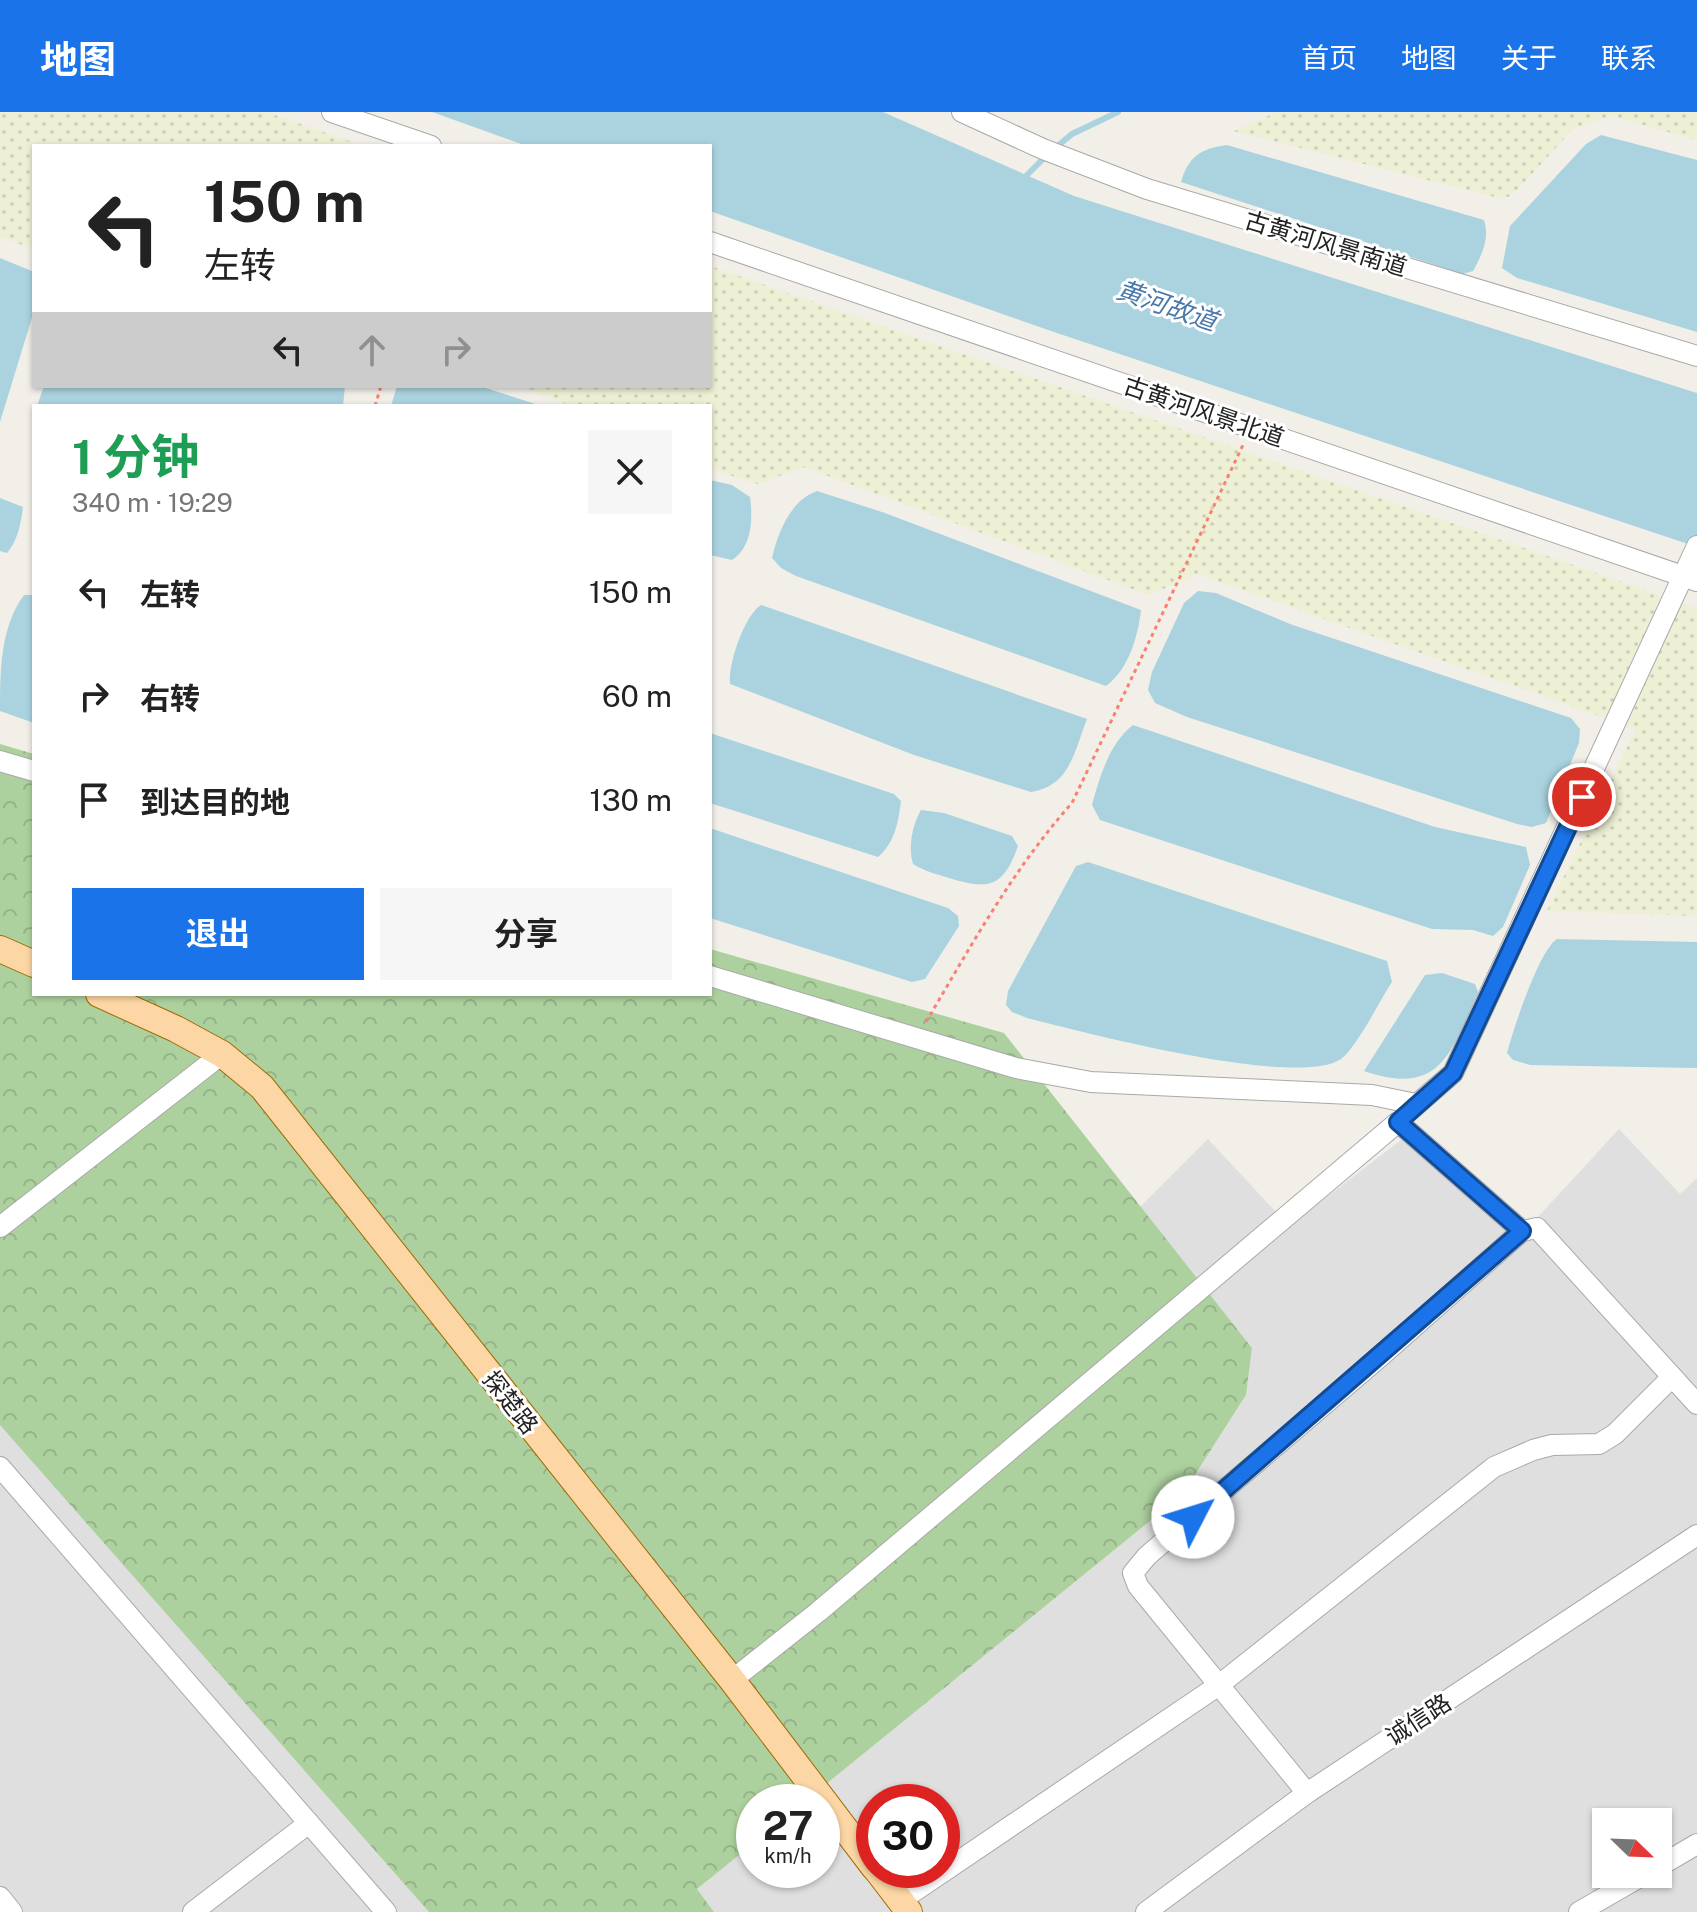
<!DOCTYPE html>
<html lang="zh">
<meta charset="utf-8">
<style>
:root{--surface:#fff;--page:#f6f6f6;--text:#222;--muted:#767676;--accent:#1a73e8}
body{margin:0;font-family:"Public Sans","Noto Sans SC",sans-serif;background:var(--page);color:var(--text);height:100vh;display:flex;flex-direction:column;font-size:30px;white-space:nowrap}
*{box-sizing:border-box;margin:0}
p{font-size:26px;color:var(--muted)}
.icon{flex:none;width:44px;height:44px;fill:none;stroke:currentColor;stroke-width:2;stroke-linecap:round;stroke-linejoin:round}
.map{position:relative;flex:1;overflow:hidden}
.side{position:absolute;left:32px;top:292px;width:680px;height:592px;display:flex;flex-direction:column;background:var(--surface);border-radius:0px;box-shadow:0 2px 6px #0004}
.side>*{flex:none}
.hud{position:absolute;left:32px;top:32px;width:680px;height:244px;border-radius:0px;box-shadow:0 2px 6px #0004;background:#fff;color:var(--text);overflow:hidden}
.needle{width:52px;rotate:113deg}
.tools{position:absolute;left:1592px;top:1696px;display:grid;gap:16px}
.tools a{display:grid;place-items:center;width:80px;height:80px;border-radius:0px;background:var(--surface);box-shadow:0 2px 6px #0004;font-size:40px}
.speed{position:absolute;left:736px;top:1672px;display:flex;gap:16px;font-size:40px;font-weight:700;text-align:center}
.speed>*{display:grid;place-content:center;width:104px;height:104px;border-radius:50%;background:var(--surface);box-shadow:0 2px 6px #0004;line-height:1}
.speed small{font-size:20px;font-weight:400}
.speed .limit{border:12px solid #d22;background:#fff;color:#111}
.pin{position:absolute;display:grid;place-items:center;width:68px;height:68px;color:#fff;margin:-34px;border:4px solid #fff;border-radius:50%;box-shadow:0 2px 8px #0007}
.me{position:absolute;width:88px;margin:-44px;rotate:50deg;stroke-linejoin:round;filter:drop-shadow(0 0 6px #0008)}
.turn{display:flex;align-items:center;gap:28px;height:168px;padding:0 40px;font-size:36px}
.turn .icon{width:104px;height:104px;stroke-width:2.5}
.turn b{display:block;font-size:56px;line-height:68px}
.lanes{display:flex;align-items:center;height:76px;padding:0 40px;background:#0003;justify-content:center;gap:40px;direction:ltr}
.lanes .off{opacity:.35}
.round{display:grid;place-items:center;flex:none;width:84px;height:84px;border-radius:0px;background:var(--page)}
.headline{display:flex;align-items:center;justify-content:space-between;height:136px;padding:0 40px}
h1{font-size:48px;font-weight:700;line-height:60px;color:#1e9e55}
.button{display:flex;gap:16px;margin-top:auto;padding:16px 40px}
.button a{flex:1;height:92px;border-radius:0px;background:var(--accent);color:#fff;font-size:32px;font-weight:700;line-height:92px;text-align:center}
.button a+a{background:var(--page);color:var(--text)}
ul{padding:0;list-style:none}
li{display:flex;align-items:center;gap:24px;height:104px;padding:0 40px}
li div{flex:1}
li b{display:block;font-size:30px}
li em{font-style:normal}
header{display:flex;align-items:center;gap:48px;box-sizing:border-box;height:112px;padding:0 40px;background:var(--accent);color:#fff}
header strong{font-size:38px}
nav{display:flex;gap:44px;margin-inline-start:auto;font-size:28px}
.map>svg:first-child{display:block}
.residential{fill:#e0dfdf;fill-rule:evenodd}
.farmland{fill:url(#farmland-dots)}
.forest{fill:url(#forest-crowns)}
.water{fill:#aad3df}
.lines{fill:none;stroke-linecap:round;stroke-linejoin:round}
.stream{stroke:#aad3df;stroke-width:6}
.minor-casing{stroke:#a9a9a9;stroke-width:22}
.major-casing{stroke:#a06b00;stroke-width:28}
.path{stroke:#fa8072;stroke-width:3;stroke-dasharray:4 4;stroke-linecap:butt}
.minor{stroke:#fff;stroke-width:20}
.major{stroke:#fcd6a4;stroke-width:26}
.route-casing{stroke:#114b97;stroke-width:20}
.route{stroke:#1a73e8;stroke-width:14}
.labels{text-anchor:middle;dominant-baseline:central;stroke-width:6;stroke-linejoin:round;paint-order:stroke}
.street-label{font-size:24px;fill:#222;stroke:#fff}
.water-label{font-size:26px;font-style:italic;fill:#4a7aab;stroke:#fff}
</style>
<header>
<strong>地图</strong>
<nav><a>首页</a><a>地图</a><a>关于</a><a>联系</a></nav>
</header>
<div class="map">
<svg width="1697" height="1800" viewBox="0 0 1697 1800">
<defs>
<pattern id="farmland-dots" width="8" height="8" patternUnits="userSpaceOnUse" patternTransform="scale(2)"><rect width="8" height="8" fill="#eef0d5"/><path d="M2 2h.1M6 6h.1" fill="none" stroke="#ccceb7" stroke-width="1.8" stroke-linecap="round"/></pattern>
<pattern id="forest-crowns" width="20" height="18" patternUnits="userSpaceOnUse" patternTransform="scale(2)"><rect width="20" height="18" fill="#add19e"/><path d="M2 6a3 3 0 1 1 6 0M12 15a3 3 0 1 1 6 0" fill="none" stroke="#95b388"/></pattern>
</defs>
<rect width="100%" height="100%" fill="#f2efe9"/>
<g class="residential">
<path d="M1418 1015 1526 1118 1619 1017 1680 1082 1697 1066V1800H714L697 1777 754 1731V1758H822V1690H804L1182 1383 1246 1283 1252 1236 1140 1095 1208 1027 1289 1114ZM874 1690H942V1758H874ZM1606 1710H1658V1762H1606Z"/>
<path d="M0 1311 429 1800H0Z"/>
</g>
<g class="farmland">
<path d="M0 0H266L364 34H34V137L0 125Z"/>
<path d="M1277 0H1697V28L1611 4 1573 17 1519 76 1508 85H1495L1233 19Z"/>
<path d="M710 154 1697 496V804L1547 799 1636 617 1197 462 1149 483 804 355 758 372 710 357V294H572L517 274H710Z"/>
</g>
<path class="forest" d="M0 632 34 642V882H710V837L1004 921 1252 1236 1246 1283 1182 1383 804 1690H754V1731L697 1777 714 1800H429L0 1313Z"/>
<g class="water">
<path d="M432 0H883L1074 84 1697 281V435L1051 219 710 99V34H527Z"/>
<path d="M1601 23 1697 48V220L1517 166 1502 156 1510 114 1586 32Z"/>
<path d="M1227 33 1484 108C1490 126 1482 143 1473 159L1463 162 1181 70C1188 45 1201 36 1227 33Z"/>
<path d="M0 146 34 160V199L0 310Z"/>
<path d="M44 274H345L343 294H37Z"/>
<path d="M397 274H479L542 294H391Z"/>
<path d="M710 368 732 373 750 385C753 407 752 435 732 448L710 443Z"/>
<path d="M817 379 885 401 1141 498C1138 525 1128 558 1106 574L796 464 781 456 772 446C778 420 791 388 817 379Z"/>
<path d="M0 386 23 395C21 411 18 428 7 441L0 439Z"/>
<path d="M1198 479 1216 481 1290 512 1571 606 1580 617 1579 631 1546 711 1532 715 1517 712 1187 605 1155 591 1148 578 1152 560 1184 491Z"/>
<path d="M24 483H34V611L0 599C0 559 0 516 24 483Z"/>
<path d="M761 493 1087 607C1074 640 1070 674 1031 680L914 643 730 572C728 552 744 504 761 493Z"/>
<path d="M1133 613 1435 715 1526 735 1530 753 1503 815 1493 824 1473 818 1432 817 1100 708 1092 693C1099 666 1110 630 1133 613Z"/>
<path d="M710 621 894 682 901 689C898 711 895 730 878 745L710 691Z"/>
<path d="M921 698 944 701 1012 724 1018 734C1003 776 989 778 949 766 936 762 924 759 913 752 908 735 912 713 921 698Z"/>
<path d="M710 716 948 796 958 804 959 814 925 867 912 870 710 806Z"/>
<path d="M1088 750 1387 849 1392 870C1380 888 1357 935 1341 947 1297 977 1083 920 1027 906L1012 900 1006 893 1008 879 1076 754Z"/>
<path d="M1557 827 1697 830V956L1530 953 1513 948 1507 941C1513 918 1539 838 1557 827Z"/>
<path d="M1442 861 1475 872 1478 880C1451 939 1442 986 1364 959L1425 863Z"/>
</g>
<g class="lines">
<g class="stream">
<path d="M1055 36 1072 22 1118 0"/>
<path d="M1021 69 1047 43"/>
</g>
<g class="minor-casing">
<g id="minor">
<path d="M332 0 431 34"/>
<path d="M962 0 1043 37 1147 77 1697 244"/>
<path d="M710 130 1697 469"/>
<path d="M0 649 34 659"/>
<path d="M710 864 1016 956 1091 970 1372 983 1416 992"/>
<path d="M1407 1001 1453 961 1697 434"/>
<path d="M0 1115 222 942"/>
<path d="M0 1355 386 1800"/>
<path d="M732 1568 818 1500 1398 1010 1522 1119 1537 1116 1697 1292"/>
<path d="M1307 1681 1138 1474 1133 1461 1147 1444 1381 1244 1522 1119"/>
<path d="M1658 1755 1697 1732"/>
<path d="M0 1785 12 1800"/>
<path d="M900 1789 1219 1573 1494 1355 1533 1338 1552 1333 1599 1332 1615 1322 1672 1265"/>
<path d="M193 1800 309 1711"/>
<path d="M1146 1800 1307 1681 1697 1423"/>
<path d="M1579 1800 1645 1762"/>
</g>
</g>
<g class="major-casing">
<g id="major">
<path d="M0 837 34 852"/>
<path d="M99 882 176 917 222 942 262 975 732 1568 874 1755"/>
<path d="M877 1758 909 1800"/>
</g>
</g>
<g class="path">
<path d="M375 294 381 274"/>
<path d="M926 910C971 834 1013 757 1072 691L1243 333"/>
</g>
<use href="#minor" class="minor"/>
<use href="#major" class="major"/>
</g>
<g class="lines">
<g class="route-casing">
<path id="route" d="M1193 1405 1522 1119 1398 1010 1453 961 1582 685"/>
</g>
<use href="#route" class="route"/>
</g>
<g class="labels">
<g class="street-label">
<text transform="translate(1326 131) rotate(17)">古黄河风景南道</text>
<text transform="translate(1204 299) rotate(19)">古黄河风景北道</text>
<text transform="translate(511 1290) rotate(52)">探楚路</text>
<text transform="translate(1418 1607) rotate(-33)">诚信路</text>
</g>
<g class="water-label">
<text transform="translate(1167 193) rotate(19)">黄河故道</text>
</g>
</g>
</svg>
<div class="tools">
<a><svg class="needle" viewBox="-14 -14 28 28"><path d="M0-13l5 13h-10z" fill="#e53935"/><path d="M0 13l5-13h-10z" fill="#767676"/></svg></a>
</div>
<div class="speed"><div>27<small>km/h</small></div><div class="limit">30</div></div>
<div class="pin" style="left:1582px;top:685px;background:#d93025"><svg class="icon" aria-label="arrive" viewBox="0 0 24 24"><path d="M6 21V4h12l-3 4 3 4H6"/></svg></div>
<svg class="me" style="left:1193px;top:1405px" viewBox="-20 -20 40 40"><circle r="19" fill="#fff"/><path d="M0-13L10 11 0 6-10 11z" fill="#1a73e8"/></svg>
<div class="hud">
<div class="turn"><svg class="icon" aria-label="left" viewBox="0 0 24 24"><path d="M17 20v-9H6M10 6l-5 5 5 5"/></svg><div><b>150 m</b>左转</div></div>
<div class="lanes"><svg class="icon" aria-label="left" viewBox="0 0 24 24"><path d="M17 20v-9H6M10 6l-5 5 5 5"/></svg><svg class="icon off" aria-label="ahead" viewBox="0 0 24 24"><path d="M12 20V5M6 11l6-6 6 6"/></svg><svg class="icon off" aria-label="right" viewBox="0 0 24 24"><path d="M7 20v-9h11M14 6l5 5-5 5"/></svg></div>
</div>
<section class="side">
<div class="headline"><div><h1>1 分钟</h1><p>340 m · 19:29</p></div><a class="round"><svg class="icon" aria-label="close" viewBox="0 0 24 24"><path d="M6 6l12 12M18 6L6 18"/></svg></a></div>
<ul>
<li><svg class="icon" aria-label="left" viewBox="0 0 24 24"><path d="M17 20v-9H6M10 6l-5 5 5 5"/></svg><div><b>左转</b></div><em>150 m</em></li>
<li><svg class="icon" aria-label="right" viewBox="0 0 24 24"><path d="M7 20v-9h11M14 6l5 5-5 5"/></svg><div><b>右转</b></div><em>60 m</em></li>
<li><svg class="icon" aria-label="arrive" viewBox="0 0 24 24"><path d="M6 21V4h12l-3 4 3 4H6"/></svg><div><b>到达目的地</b></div><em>130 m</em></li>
</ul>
<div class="button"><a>退出</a><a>分享</a></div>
</section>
</div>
